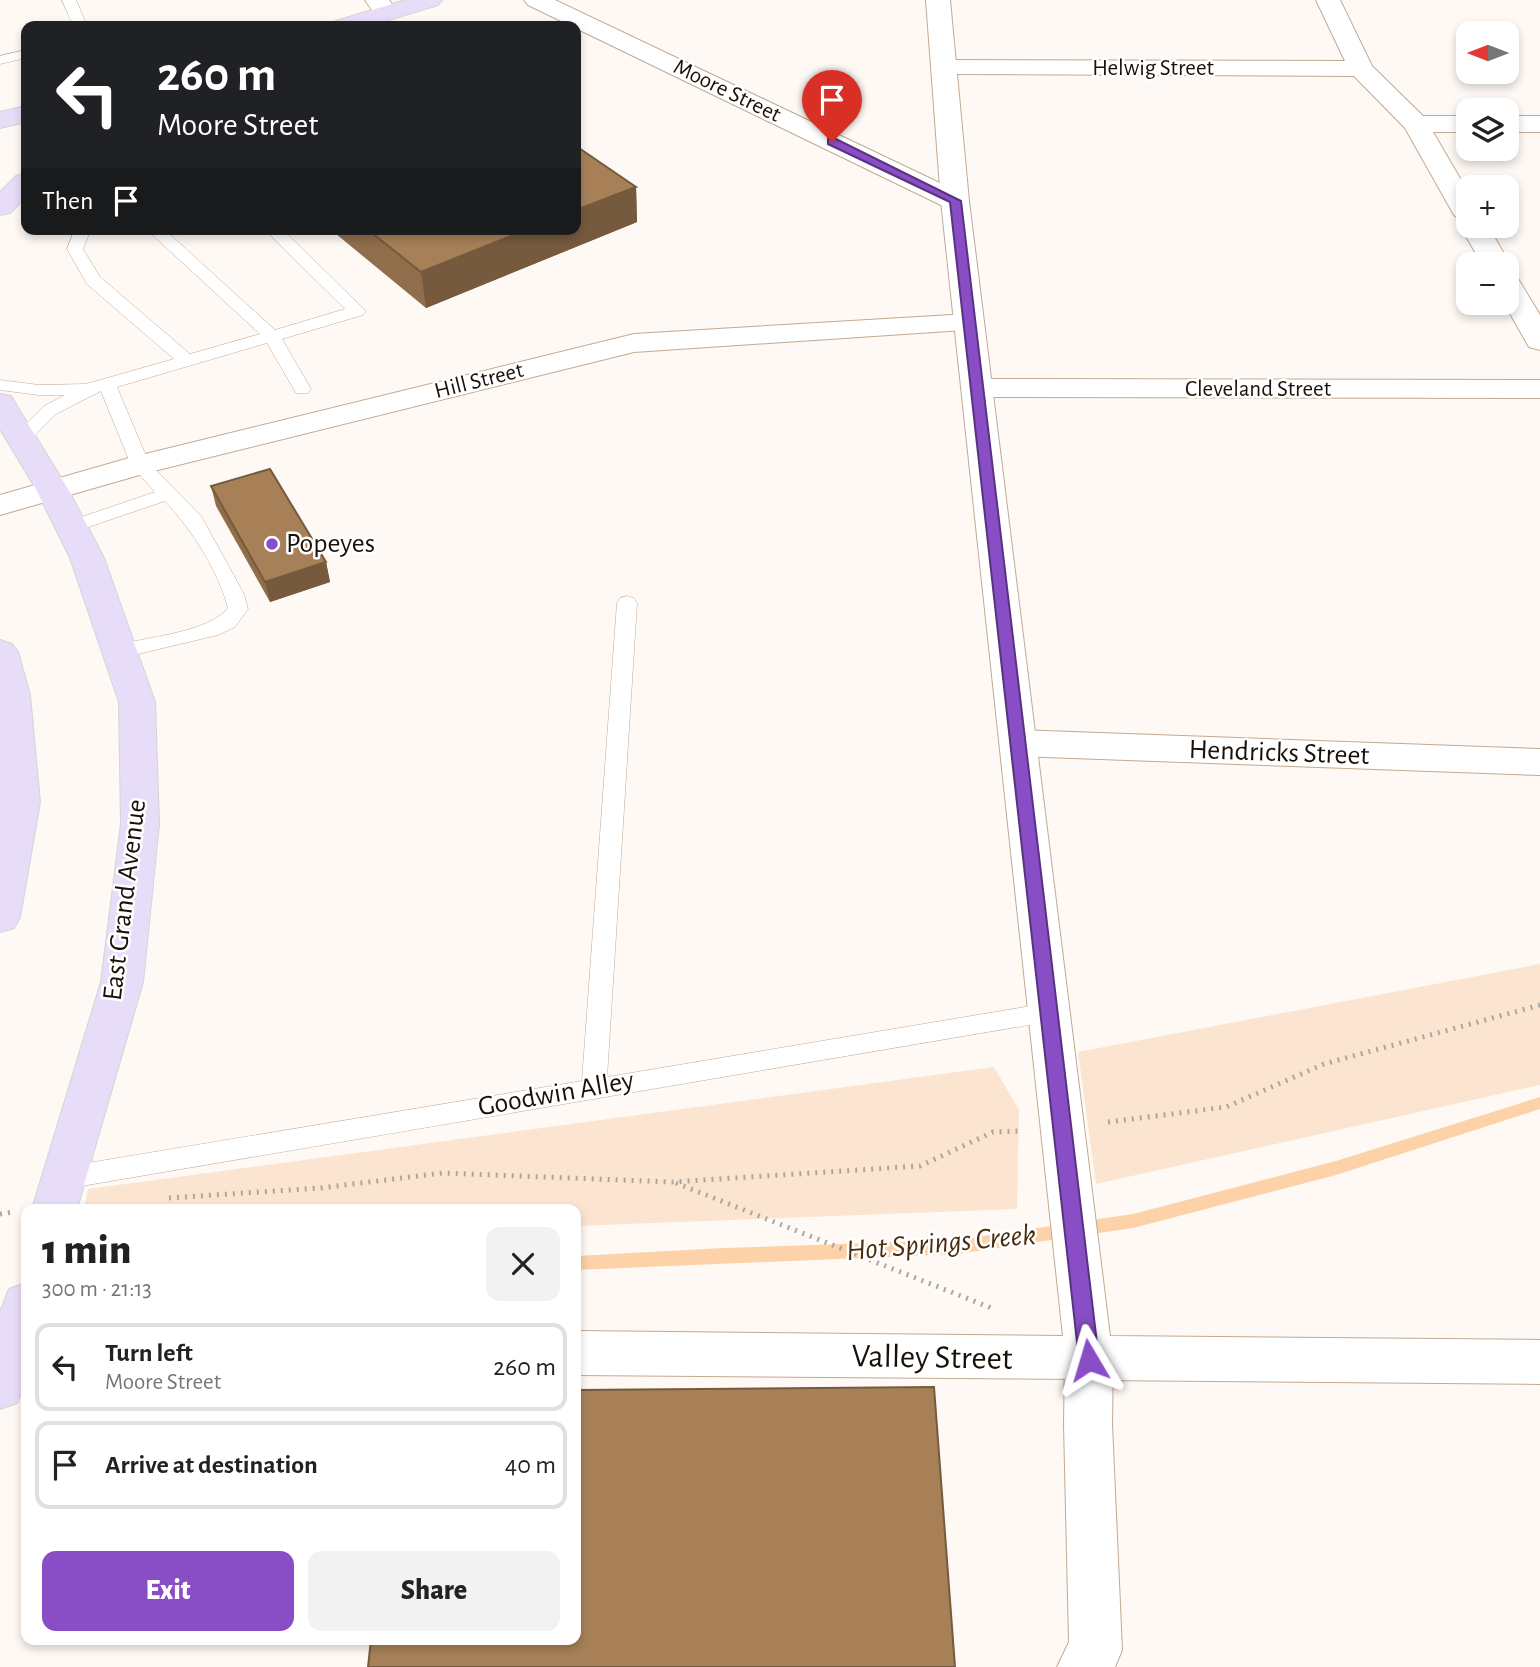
<!DOCTYPE html>
<meta charset="utf-8">
<style>
:root{--surface:#fff;--page:#f2f2f2;--text:#222;--muted:#767676;--line:#e0e0e0;--accent:#894ec5}
body{margin:0;font-family:"Alegreya Sans",sans-serif;background:var(--page);color:var(--text);height:100vh;display:flex;flex-direction:column;font-size:26px;white-space:nowrap}
*{box-sizing:border-box;margin:0}
p{font-size:23px;color:var(--muted)}
.icon{flex:none;width:38px;height:38px;fill:none;stroke:currentColor;stroke-width:2;stroke-linecap:round;stroke-linejoin:round}
.map{position:relative;flex:1;overflow:hidden}
.sheet{position:absolute;left:21px;top:1204px;width:560px;height:441px;display:flex;flex-direction:column;background:var(--surface);border-radius:14px;box-shadow:0 4px 10px #0003}
.sheet>*{flex:none}
.hud{position:absolute;left:21px;top:21px;width:560px;height:214px;border-radius:14px;box-shadow:0 4px 10px #0003;background:#202124;color:#fff;overflow:hidden}
.needle{width:46px;rotate:270deg}
.controls{position:absolute;left:1456px;top:21px;display:grid;gap:14px}
.controls a{display:grid;place-items:center;width:63px;height:63px;border-radius:14px;background:var(--surface);box-shadow:0 4px 10px #0003;font-size:35px}
.pin{position:absolute;display:grid;place-items:center;width:60px;height:60px;color:#fff;margin:-72px -30px;border-radius:50% 50% 50% 0;rotate:-45deg;box-shadow:0 0 7px #0007}
.pin .icon{rotate:45deg}
.me{position:absolute;width:77px;margin:-38px;rotate:353deg;stroke-linejoin:round;filter:drop-shadow(0 0 5px #0008)}
.turn{display:flex;align-items:center;gap:24px;height:147px;padding:0 21px;font-size:32px}
.turn .icon{width:91px;height:91px;stroke-width:2.5}
.turn b{display:block;font-size:49px;line-height:60px}
.then{display:flex;align-items:center;height:66px;padding:0 21px;background:#0003;gap:14px;font-size:26px}
.round{display:grid;place-items:center;flex:none;width:74px;height:74px;border-radius:14px;background:var(--page)}
.head{display:flex;align-items:center;justify-content:space-between;height:119px;padding:0 21px}
h1{font-size:42px;font-weight:800;line-height:52px}
.primary-button{display:flex;gap:14px;margin-top:auto;padding:14px 21px}
.primary-button a{flex:1;height:80px;border-radius:14px;background:var(--accent);color:#fff;font-size:28px;font-weight:800;line-height:80px;text-align:center}
.primary-button a+a{background:var(--page);color:var(--text)}
ul{padding:0;list-style:none}
li{display:flex;align-items:center;gap:21px;height:88px;margin:0 14px 10px;padding:0 7px;border:4px solid var(--line);border-radius:14px}
li div{flex:1}
li b{display:block;font-size:26px}
li em{font-style:normal}
.map>svg:first-child{display:block}
.green{fill:#fbe5d0}
.lines{fill:none;stroke-linecap:round;stroke-linejoin:round}
.stream{fill:#fdd2a8;fill-rule:evenodd}
.lane-casing{stroke:#c2aa92;stroke-width:1}
.street-casing{stroke:#c2aa92;stroke-width:2}
.secondary-casing{stroke:#c2aa92;stroke-width:2}
.primary-casing{stroke:#d6d4d3;stroke-width:2}
.path{stroke:#aca6a0;stroke-width:5;stroke-dasharray:2 6;stroke-linecap:butt}
.lane{fill:#fff;fill-rule:evenodd}
.street{fill:#fff;fill-rule:evenodd}
.secondary{fill:#fff;fill-rule:evenodd}
.primary{fill:#e8ddf9;fill-rule:evenodd}
.wall{fill:#906e4c}
.shaded-wall{fill:#755a3e}
.building{fill:#a78058;stroke:#755a3e;stroke-width:2}
.route{fill:#894ec5;stroke:#593380;stroke-width:2}
.poi-dot{fill:#894ec5;stroke:#fff;stroke-width:2.5}
.labels{text-anchor:middle;dominant-baseline:central;stroke-width:5;stroke-linejoin:round;paint-order:stroke}
.far-street-label{font-size:23px;fill:#191108;stroke:#fff}
.poi-label{font-size:28px;fill:#191108;stroke:#fff;text-anchor:start}
.street-label{font-size:28px;fill:#191108;stroke:#fff}
.water-label{font-size:30px;font-style:italic;fill:#492d0b;stroke:#fff}
.near-street-label{font-size:33px;fill:#191108;stroke:#fff}
</style>
<div class="map">
<svg width="1540" height="1667" viewBox="0 0 1540 1667">
<rect width="100%" height="100%" fill="#fef9f4"/>
<g class="green">
<path d="M1540 964V1085L1096 1184 1078 1052Z"/>
<path d="M994 1067 1019 1110 1017 1209 576 1226V1209H84L88 1189Z"/>
</g>
<g class="lines">
<path class="stream" d="M1540 1097V1109L1336 1175 1133 1228 957 1254 576 1270V1256L724 1248 957 1240 1133 1214 1336 1161Z"/>
<g class="lane-casing">
<g id="lane">
<path d="M62 0H76L85 21 83 26H69L71 21Z"/>
<path d="M26 50V58L0 64V56Z"/>
<path d="M75 229H91L83 249 100 277 190 354 260 334 146 229H164L275 330 345 309 264 229H282L366 311 363 315 282 339 311 389 308 393H296L267 343 117 387 149 463 201 516 244 594 248 609 235 627 218 635 121 658 114 656 111 651 114 646C145 637 208 633 228 608 218 570 192 530 165 501L71 533 64 531 61 527 64 523 155 492 131 465 101 391 56 414 28 442 21 444 12 438 44 406 65 395H39L0 390V380L39 385 86 384 174 359 87 284 67 249Z"/>
<path d="M627 596 634 598 637 603 607 1077 1049 1003 1058 1006 1061 1013 1058 1020 64 1189 55 1186 51 1178 55 1170 64 1167 582 1081 617 603 620 598Z"/>
</g>
</g>
<g class="street-casing">
<g id="street">
<path d="M524 0H555L965 195 969 201 965 207 955 209 945 207 528 5Z"/>
<path d="M1316 0H1340L1372 66 1423 116H1468V132H1433L1468 192V226H1488L1510 264 1507 269V264H1482L1460 226 1463 222 1454 215 1405 128 1354 76 945 74 936 72 933 67 936 62 945 60 1345 61Z"/>
<rect x="1507" y="116" width="33" height="16"/>
<path d="M1507 274 1517 277 1540 315V350L1529 347 1504 303H1507Z"/>
<path d="M969 314 979 317 984 323 979 329 634 352 150 472 0 515V495L129 458 634 334Z"/>
<path d="M977 379 1540 380V398L977 397 966 394 962 388 966 382Z"/>
<path d="M1017 730 1540 749V775L1017 756 1004 752 999 743 1004 734Z"/>
<path d="M1089 1338 1106 1345 1113 1360 1112 1424 1122 1650 1115 1667H1057L1069 1642 1064 1424 1065 1360 1072 1345Z"/>
</g>
</g>
<g class="secondary-casing">
<g id="secondary">
<path d="M365 0H389L399 13 395 18C379 22 374 13 365 0Z"/>
<path d="M926 0H950L969 201 1110 1336 1540 1340V1384L1095 1380 1089 1382 1083 1379 576 1375V1331L1063 1336 941 201Z"/>
</g>
</g>
<g class="primary-casing">
<g id="primary">
<path d="M405 0H442L438 5 369 26H333L336 21Z"/>
<path d="M26 106V122L0 128V112Z"/>
<path d="M26 174V197L10 213 0 215V192L16 176Z"/>
<path d="M0 394 11 396 15 403 68 489 104 558 155 702 159 824 143 982 77 1209H32L101 982 121 824 119 702 70 558 36 489 0 429Z"/>
<path d="M0 640 12 644 18 652 30 695 40 802 20 917 14 928 0 932Z"/>
<path d="M26 1283V1380L17 1403 0 1409V1312L9 1289Z"/>
</g>
</g>
<g class="path">
<path d="M1108 1122 1226 1107 1324 1064 1540 1005"/>
<path d="M676 1183 994 1309"/>
<path d="M169 1198 320 1188 443 1173 672 1182 920 1166 993 1132 1019 1131"/>
<path d="M0 1214 13 1212"/>
</g>
<use href="#lane" class="lane"/>
<use href="#street" class="street"/>
<use href="#secondary" class="secondary"/>
<use href="#primary" class="primary"/>
</g>
<g class="wall">
<path d="M636 187 637 222 426 308 330 229H576Z"/>
<path d="M211 486 326 562 330 582 270 602 216 506Z"/>
</g>
<g class="shaded-wall">
<path d="M636 187 637 222 426 308 421 272 528 229H576V210Z"/>
<path d="M326 562 330 582 270 602 265 582Z"/>
</g>
<g class="building">
<path d="M576 146 636 187 576 210Z"/>
<path d="M367 229H528L421 272Z"/>
<path d="M270 469 326 562 265 582 211 486Z"/>
<path d="M934 1387 955 1667H368L371 1640H576V1390Z"/>
</g>
<path class="route" d="M828 139H836L961 201 1099 1360 1096 1367 1089 1369 1082 1367 1079 1360 950 202 828 144Z"/>
<circle class="poi-dot" cx="272" cy="544" r="7"/>
<g class="labels">
<g class="far-street-label">
<text x="1153" y="68">Helwig Street</text>
<text transform="translate(727 91) rotate(26)">Moore Street</text>
<text transform="translate(479 381) rotate(-14)">Hill Street</text>
<text x="1258" y="389">Cleveland Street</text>
</g>
<g class="poi-label">
<text x="286" y="544">Popeyes</text>
</g>
<g class="street-label">
<text transform="translate(1279 753) rotate(2)">Hendricks Street</text>
<text transform="translate(125 900) rotate(-83)">East Grand Avenue</text>
<text transform="translate(556 1094) rotate(-10)">Goodwin Alley</text>
</g>
<g class="water-label">
<text transform="translate(941 1243) rotate(-5)">Hot Springs Creek</text>
</g>
<g class="near-street-label">
<text transform="translate(932 1358) rotate(1)">Valley Street</text>
</g>
</g>
</svg>
<div class="controls">
<a><svg class="needle" viewBox="-14 -14 28 28"><path d="M0-13l5 13h-10z" fill="#e53935"/><path d="M0 13l5-13h-10z" fill="#767676"/></svg></a>
<a><svg class="icon" aria-label="layers" viewBox="0 0 24 24"><path d="M12 4l9 5-9 5-9-5zM3 14l9 5 9-5"/></svg></a>
<a>+</a>
<a>−</a>
</div>
<div class="pin" style="left:832px;top:142px;background:#d93025"><svg class="icon" aria-label="arrive" viewBox="0 0 24 24"><path d="M6 21V4h12l-3 4 3 4H6"/></svg></div>
<svg class="me" style="left:1089px;top:1360px" viewBox="-20 -20 40 40"><path d="M0-17L14 15 0 8-14 15z" fill="#894ec5" stroke="#fff" stroke-width="4"/></svg>
<div class="hud">
<div class="turn"><svg class="icon" aria-label="left" viewBox="0 0 24 24"><path d="M17 20v-9H6M10 6l-5 5 5 5"/></svg><div><b>260 m</b>Moore Street</div></div>
<div class="then">Then<svg class="icon" aria-label="arrive" viewBox="0 0 24 24"><path d="M6 21V4h12l-3 4 3 4H6"/></svg></div>
</div>
<section class="sheet">
<div class="head"><div><h1>1 min</h1><p>300 m · 21:13</p></div><a class="round"><svg class="icon" aria-label="close" viewBox="0 0 24 24"><path d="M6 6l12 12M18 6L6 18"/></svg></a></div>
<ul>
<li><svg class="icon" aria-label="left" viewBox="0 0 24 24"><path d="M17 20v-9H6M10 6l-5 5 5 5"/></svg><div><b>Turn left</b><p>Moore Street</p></div><em>260 m</em></li>
<li><svg class="icon" aria-label="arrive" viewBox="0 0 24 24"><path d="M6 21V4h12l-3 4 3 4H6"/></svg><div><b>Arrive at destination</b></div><em>40 m</em></li>
</ul>
<div class="primary-button"><a>Exit</a><a>Share</a></div>
</section>
</div>
